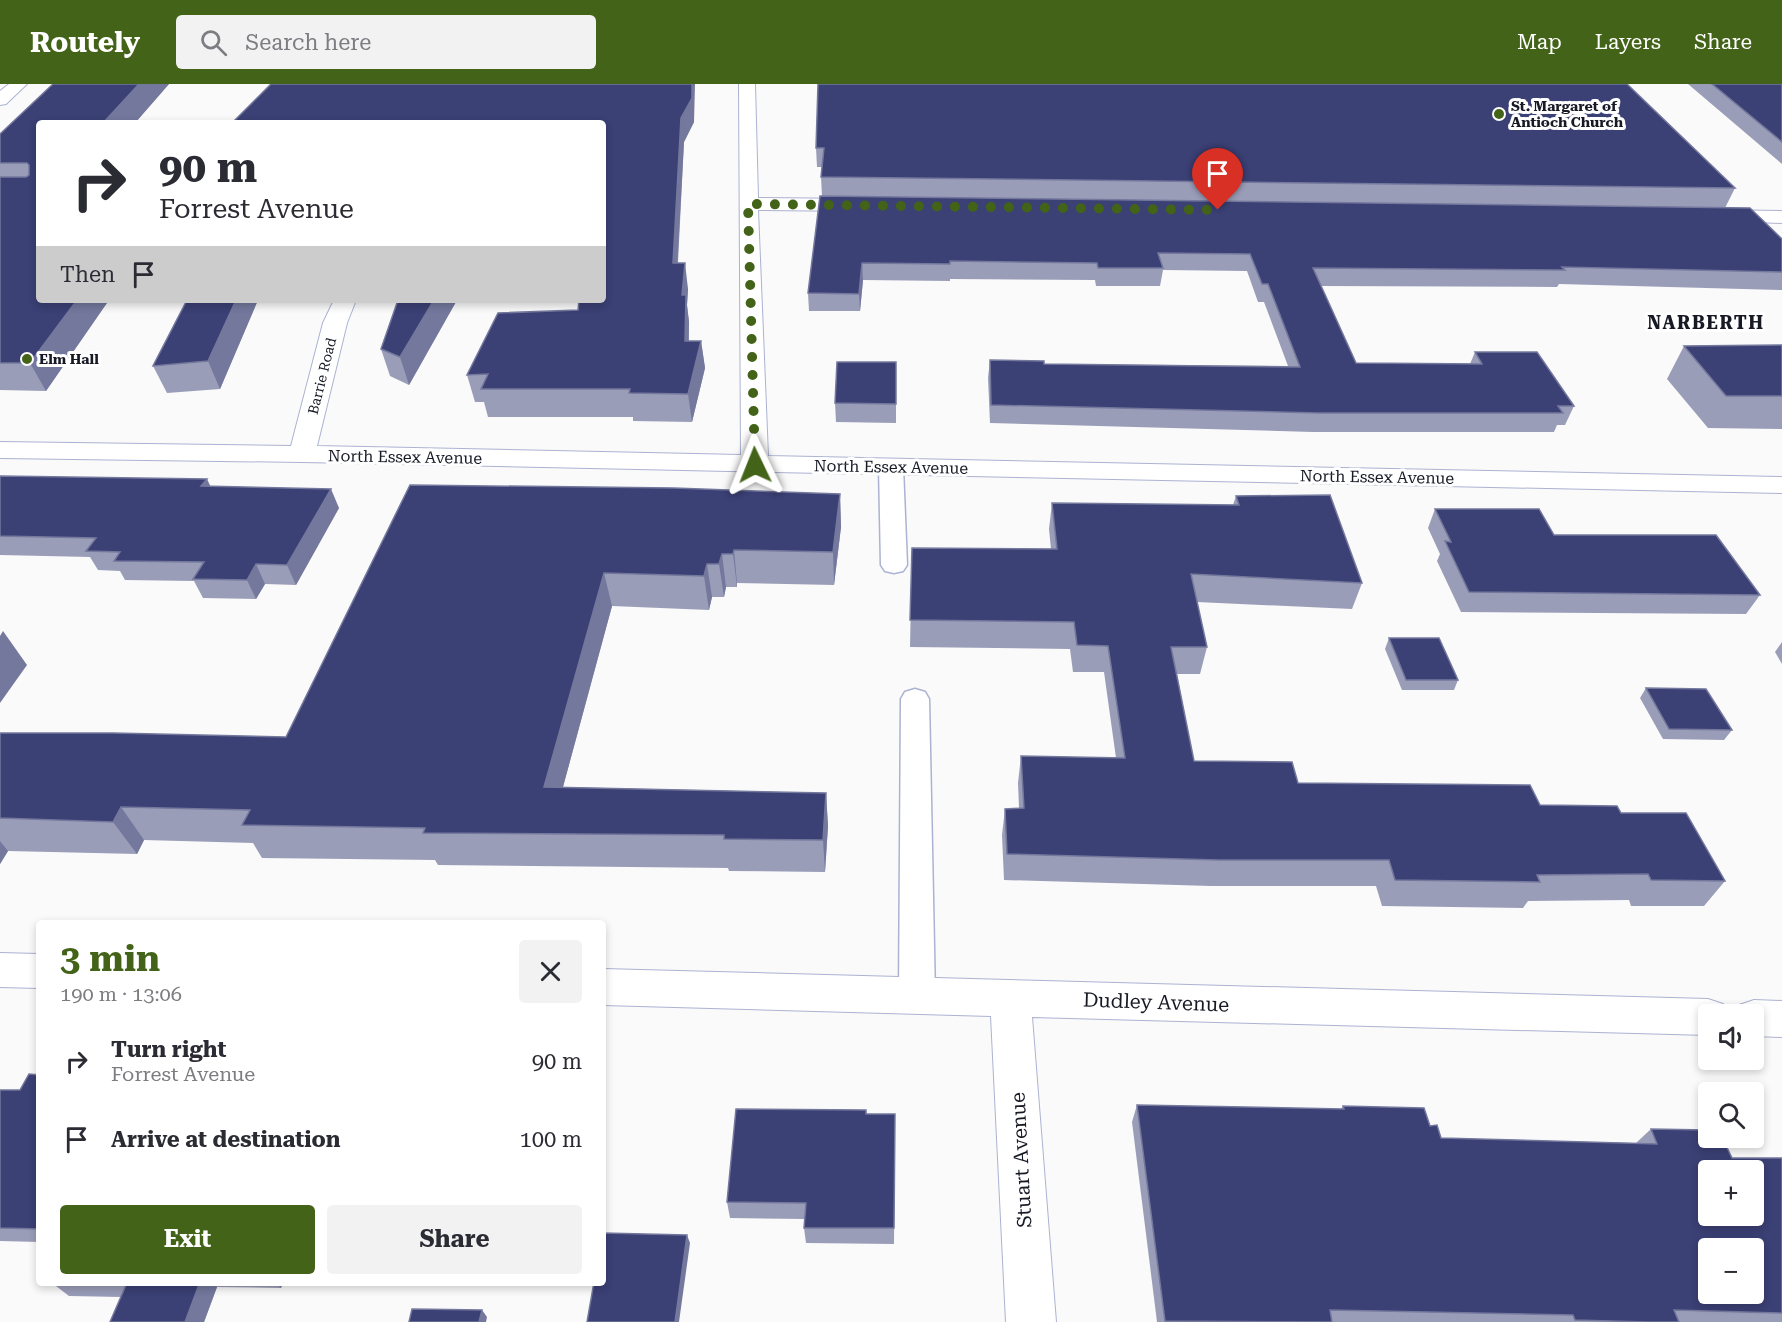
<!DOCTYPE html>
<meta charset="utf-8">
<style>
:root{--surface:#fff;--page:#f2f2f3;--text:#2b2b33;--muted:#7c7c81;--accent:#436318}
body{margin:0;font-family:"Roboto Serif",serif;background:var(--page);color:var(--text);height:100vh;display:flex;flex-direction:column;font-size:22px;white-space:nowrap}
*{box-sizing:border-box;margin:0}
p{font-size:20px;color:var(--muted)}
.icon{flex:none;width:33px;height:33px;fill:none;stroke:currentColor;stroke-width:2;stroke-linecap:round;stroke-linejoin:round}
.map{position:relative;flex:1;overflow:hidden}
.details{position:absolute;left:36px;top:836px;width:570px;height:366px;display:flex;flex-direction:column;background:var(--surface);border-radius:6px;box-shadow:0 3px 9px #0003}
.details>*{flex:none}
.top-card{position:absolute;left:36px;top:36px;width:570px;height:183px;border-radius:6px;box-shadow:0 3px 9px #0003;background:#fff;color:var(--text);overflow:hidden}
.tools{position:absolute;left:1698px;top:920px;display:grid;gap:12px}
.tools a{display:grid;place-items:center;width:66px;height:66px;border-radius:6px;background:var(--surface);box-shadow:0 3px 9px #0003;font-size:30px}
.pin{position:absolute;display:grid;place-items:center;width:51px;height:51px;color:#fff;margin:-62px -26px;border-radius:50% 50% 50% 0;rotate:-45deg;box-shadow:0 0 6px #0007}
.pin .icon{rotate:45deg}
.me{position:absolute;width:66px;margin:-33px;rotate:358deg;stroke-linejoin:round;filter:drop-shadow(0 0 4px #0008)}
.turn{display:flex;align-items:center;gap:21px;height:126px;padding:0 24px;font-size:27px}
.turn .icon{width:78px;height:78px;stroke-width:2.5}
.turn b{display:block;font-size:42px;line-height:51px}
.then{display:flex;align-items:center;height:57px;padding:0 24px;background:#0003;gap:12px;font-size:22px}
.round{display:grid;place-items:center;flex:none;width:63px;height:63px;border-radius:6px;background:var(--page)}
.headline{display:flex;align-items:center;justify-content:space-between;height:102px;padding:0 24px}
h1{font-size:36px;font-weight:700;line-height:45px;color:var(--accent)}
.primary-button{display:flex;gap:12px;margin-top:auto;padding:12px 24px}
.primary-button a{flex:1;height:69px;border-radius:6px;background:var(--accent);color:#fff;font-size:24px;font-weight:700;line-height:69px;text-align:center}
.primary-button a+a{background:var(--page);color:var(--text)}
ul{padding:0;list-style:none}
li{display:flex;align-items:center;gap:18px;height:78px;padding:0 24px}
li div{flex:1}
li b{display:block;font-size:22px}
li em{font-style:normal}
header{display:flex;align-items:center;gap:36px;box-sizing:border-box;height:84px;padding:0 30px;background:var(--accent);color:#fff}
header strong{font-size:28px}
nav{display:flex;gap:33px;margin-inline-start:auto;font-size:21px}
.search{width:420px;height:54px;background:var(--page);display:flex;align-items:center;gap:15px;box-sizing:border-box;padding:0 21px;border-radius:6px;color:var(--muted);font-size:22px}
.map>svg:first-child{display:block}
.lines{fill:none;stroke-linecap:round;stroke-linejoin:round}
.service-casing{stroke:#acb2d2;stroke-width:3}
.minor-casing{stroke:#acb2d2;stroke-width:2}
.service{fill:#fff;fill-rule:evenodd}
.minor{fill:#fff;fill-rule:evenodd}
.wall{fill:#9a9db8}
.shaded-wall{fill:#74789d}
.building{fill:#3b4075;stroke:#74789d;stroke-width:1.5;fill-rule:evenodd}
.route{stroke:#436318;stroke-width:10;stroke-dasharray:0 18}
.poi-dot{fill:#436318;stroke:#fff;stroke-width:2}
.labels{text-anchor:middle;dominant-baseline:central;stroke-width:6;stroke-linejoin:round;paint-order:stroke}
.far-poi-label{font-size:14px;font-weight:bold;fill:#171925;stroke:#fff;text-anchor:start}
.far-street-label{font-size:14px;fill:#171925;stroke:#fff}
.street-label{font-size:16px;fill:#171925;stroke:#fff}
.far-district-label{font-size:18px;font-weight:bold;letter-spacing:1.5px;fill:#171925;stroke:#fff}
.near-street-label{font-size:20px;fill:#171925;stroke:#fff}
</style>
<header>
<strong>Routely</strong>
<div class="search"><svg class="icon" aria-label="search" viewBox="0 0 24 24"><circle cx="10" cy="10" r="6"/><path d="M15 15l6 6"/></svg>Search here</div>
<nav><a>Map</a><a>Layers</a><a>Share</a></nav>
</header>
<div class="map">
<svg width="1782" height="1238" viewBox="0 0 1782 1238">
<rect width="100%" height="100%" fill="#fafafa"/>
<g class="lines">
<g class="service-casing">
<g id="service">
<path d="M891 376 899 378 903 383 907 481 903 487 894 489 885 487 881 481 879 383 883 378Z"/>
<path d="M915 605 925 608 929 615 935 912 929 923 917 928 905 923 899 912 901 615 905 608Z"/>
</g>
</g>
<g class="minor-casing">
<g id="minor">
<path d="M9 0H27L6 20 0 21V7Z"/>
<path d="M739 0H755L758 114 862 115 869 117 872 121 869 125 862 127 758 126 768 372 1782 393V409L302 378 0 374V358L291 362 323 239 334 216H356L347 239 317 362 741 371Z"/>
<path d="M1715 126 1782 127V139L1708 136 1705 132 1708 128Z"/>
<path d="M0 869 39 870V904L0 903Z"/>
<path d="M603 885 1708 915 1723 920 1727 930H1708V951L1032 933 1056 1238H1006L991 932 603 921Z"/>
<path d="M1754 916 1782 917V953L1754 952V930H1735L1739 921Z"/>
</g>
</g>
<use href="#service" class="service"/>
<use href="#minor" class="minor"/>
</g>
<g class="wall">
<path d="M53 0H169L135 39H39V216H109L46 307 0 306V50Z"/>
<path d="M1688 0H1782V80Z"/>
<path d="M694 38 684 58 678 179 688 205 687 221 689 238V257H701L705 284 692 338 633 337V333H488L484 318H475L467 291 578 226 603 216V39Z"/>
<path d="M816 64 1735 104 1725 124 1782 155V206L1559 200 1557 203 1321 202 1356 279 1470 280 1475 268 1574 322 1565 341H1557L1554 348H1313L990 339 988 294 990 276 1044 280 1288 282 1264 218H1258L1247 187 1163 186 1160 202H1096L1095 196 950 195V197L863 196 860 227H809L808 209 822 112 821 93 822 83H817Z"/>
<path d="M187 216H258L220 305 167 309 153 282Z"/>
<path d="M398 216H457L409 301 390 292 381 265Z"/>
<path d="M1782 261V345L1708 344 1667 295 1684 262Z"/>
<path d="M896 278V339L836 338 835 319Z"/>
<path d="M0 392 210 402 339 424 296 501 265 500 256 515 203 514 194 497 125 496 120 487 98 486 90 473 0 471Z"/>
<path d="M410 401 840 410 841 443 834 501 737 499V503H726L724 513H712L709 526 612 522 563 703 826 709 828 742 825 788 729 787 728 784 438 781 435 776 262 774 253 759 144 756 137 770 8 767 0 780V649L286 653Z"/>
<path d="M1236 412 1362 499 1352 525 1197 518 1207 563 1200 590H1177L1194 677 1298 699 1621 729 1725 797 1704 822H1631L1629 816 1528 817 1523 824 1382 822 1376 802H1211L1004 796 1002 751 1005 725 1019 724 1018 699 1021 672 1116 674 1104 588H1073L1070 565 910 563 912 464 1051 465 1049 445 1052 419 1233 421Z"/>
<path d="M1435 425 1554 451 1760 511 1746 530 1461 528 1437 477 1440 470 1428 444Z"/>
<path d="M1389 554 1458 596 1454 606H1402L1385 565Z"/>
<path d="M1782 558V580L1775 568Z"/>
<path d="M1646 604 1732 646 1724 656 1663 655 1640 614Z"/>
<path d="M39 991V1158L0 1157V1006H20Z"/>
<path d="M1137 1021 1341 1025 1343 1022 1430 1042 1441 1054 1636 1059 1651 1045 1732 1074H1782V1238H1157L1132 1038Z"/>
<path d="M867 1030H895L894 1160 806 1159 804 1144 805 1135 730 1134 727 1118Z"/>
<path d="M52 1198H283L281 1204 217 1203 204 1238H110L121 1213 69 1212 52 1199Z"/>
</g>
<g class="shaded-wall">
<path d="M139 0H169L135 39H103Z"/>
<path d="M692 0H695L694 38 684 58 676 206 673 179 681 34Z"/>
<path d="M685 179 688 205 687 221 689 238 688 284 685 257 682 211Z"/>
<path d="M862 179 863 196 860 227 859 210Z"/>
<path d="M77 216H109L46 307 30 279Z"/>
<path d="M236 216H258L220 305 208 277Z"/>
<path d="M434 216H457L409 301 400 273Z"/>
<path d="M701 257 705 284 692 338 688 310Z"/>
<path d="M207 395 216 414 201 402Z"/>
<path d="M331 405 339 424 296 501 287 481Z"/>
<path d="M840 410 841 443 834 501 833 468Z"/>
<path d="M734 466 737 499V503L733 470Z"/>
<path d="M722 470 726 503 724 513 719 480Z"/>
<path d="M256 480 265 500 256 515 247 496Z"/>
<path d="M707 480 712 513 709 526 704 492Z"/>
<path d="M604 489 612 522 554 736 544 703Z"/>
<path d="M3 547 27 581 0 619V552Z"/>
<path d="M826 709 828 742 825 788 823 756Z"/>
<path d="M121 723 144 756 137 770 113 738Z"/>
<path d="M0 757 8 767 0 780Z"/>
<path d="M687 1151 690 1159 679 1238H675Z"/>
<path d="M200 1198H212L217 1203 204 1238H185Z"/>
<path d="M275 1198H283L281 1204Z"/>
<path d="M482 1226 487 1233 486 1238H479Z"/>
</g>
<g class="building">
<path d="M53 0H139L103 39H39V216H77L30 279H0V93H26L29 91V81L27 79H0V50Z"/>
<path d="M271 0H692V14L681 34 673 179H685L682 211H686L685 257H701L688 310 629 309 630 305H481L488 290 467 291 498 229 578 226 579 216H603V39H232Z"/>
<path d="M818 0H1627L1735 104 821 93 824 64H816Z"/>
<path d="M1712 0H1782V58Z"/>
<path d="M820 112 1750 124 1782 155V188L1562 183 1565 186 1313 184 1356 279 1482 280 1475 268H1537L1574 322H1558L1563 329H1318L991 321 990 276 1044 277V280L1300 283 1268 200H1262L1250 170 1158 169 1163 184H1098L1097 179 950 177V180L862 179 859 210 808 209Z"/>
<path d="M187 216H236L208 277 153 282Z"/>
<path d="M398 216H434L400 273 381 265Z"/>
<path d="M1782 261V312H1726L1684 262Z"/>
<path d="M837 278H896V320L835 319Z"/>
<path d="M0 392 207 395 201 402 331 405 287 481 256 480 247 496 193 495 204 478 114 477 120 468 86 467 96 454 0 452Z"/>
<path d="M410 401 674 404 840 410 833 468 734 466 733 470H722L719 480H707L704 492 604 489 544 703 826 709 823 756 724 755V751L423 749 425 744 242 741 250 726 121 723 113 738 0 734V649H113L286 653Z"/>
<path d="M1330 411 1362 499 1191 490 1207 563H1171L1194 677 1292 678 1298 699 1530 701 1540 721 1617 722 1621 729H1686L1725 797 1651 796 1648 790 1537 791 1540 798 1395 796 1389 776H1219L1007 770 1005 725 1024 724 1021 672 1125 674 1108 562 1077 561 1074 538 910 536 912 464 1057 465 1052 419 1239 421 1236 412Z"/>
<path d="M1435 425H1539L1554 451H1716L1760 511 1469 508 1445 457 1451 458Z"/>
<path d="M1389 554H1439L1458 596H1406Z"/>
<path d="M1646 604 1706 605 1732 646 1669 645Z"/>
<path d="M29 990 39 991V1145L0 1144V1006H20Z"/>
<path d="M1137 1021 1344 1025 1343 1022 1424 1024 1430 1042 1437 1041 1441 1054 1657 1060 1651 1045 1708 1046V1053H1722L1732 1074H1782V1229L1674 1226 1679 1238H1648L1575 1236 1573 1231 1330 1226 1332 1238 1165 1237ZM1708 1086H1754V1131H1708ZM1708 1164H1754V1209H1708Z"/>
<path d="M736 1025 866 1026V1030H895L894 1144H804L806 1119 727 1118Z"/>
<path d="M603 1149 687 1151 675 1238H587L594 1198H603Z"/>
<path d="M52 1198H200L185 1238H110L126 1201 52 1199Z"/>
<path d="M412 1225 482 1226 479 1238H409Z"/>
</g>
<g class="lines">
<path class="route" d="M755 381 748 120 1218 126"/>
</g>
<g class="poi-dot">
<circle cx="1499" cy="30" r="6"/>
<circle cx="27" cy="275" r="6"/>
</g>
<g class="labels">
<g class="far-poi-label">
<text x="1511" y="22">St. Margaret of<tspan x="1511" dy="16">Antioch Church</tspan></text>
<text x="39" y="275">Elm Hall</text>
</g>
<g class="far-street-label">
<text transform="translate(322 292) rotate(-76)">Barrie Road</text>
</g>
<g class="street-label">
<text transform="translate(405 373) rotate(1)">North Essex Avenue</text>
<text transform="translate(891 383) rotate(1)">North Essex Avenue</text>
<text transform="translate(1377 393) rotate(1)">North Essex Avenue</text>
</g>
<g class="far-district-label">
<text x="1706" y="238">NARBERTH</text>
</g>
<g class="near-street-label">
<text transform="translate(1156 918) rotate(2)">Dudley Avenue</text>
<text transform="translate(1021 1076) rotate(-93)">Stuart Avenue</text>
</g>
</g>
</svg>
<div class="tools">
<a><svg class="icon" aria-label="sound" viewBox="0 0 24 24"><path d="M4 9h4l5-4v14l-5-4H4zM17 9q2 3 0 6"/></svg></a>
<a><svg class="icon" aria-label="search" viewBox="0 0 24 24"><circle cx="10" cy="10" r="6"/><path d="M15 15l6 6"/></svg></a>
<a>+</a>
<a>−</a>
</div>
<div class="pin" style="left:1218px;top:126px;background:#d93025"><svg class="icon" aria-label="arrive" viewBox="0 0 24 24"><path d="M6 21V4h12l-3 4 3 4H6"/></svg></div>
<svg class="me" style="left:755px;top:381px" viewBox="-20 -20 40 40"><path d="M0-17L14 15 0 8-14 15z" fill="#436318" stroke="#fff" stroke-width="4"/></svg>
<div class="top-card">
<div class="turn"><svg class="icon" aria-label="right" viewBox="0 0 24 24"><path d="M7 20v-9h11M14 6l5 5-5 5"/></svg><div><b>90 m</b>Forrest Avenue</div></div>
<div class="then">Then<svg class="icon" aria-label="arrive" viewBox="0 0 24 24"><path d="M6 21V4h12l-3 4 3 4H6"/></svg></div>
</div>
<section class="details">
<div class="headline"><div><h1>3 min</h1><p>190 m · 13:06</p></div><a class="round"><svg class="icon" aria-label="close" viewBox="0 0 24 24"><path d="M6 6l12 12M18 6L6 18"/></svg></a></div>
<ul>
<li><svg class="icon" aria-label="right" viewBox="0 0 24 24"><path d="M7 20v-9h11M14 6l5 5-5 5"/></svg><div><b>Turn right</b><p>Forrest Avenue</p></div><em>90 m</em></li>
<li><svg class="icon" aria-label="arrive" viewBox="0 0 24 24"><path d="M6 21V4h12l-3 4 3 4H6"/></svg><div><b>Arrive at destination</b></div><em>100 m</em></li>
</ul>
<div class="primary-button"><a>Exit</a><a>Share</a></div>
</section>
</div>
